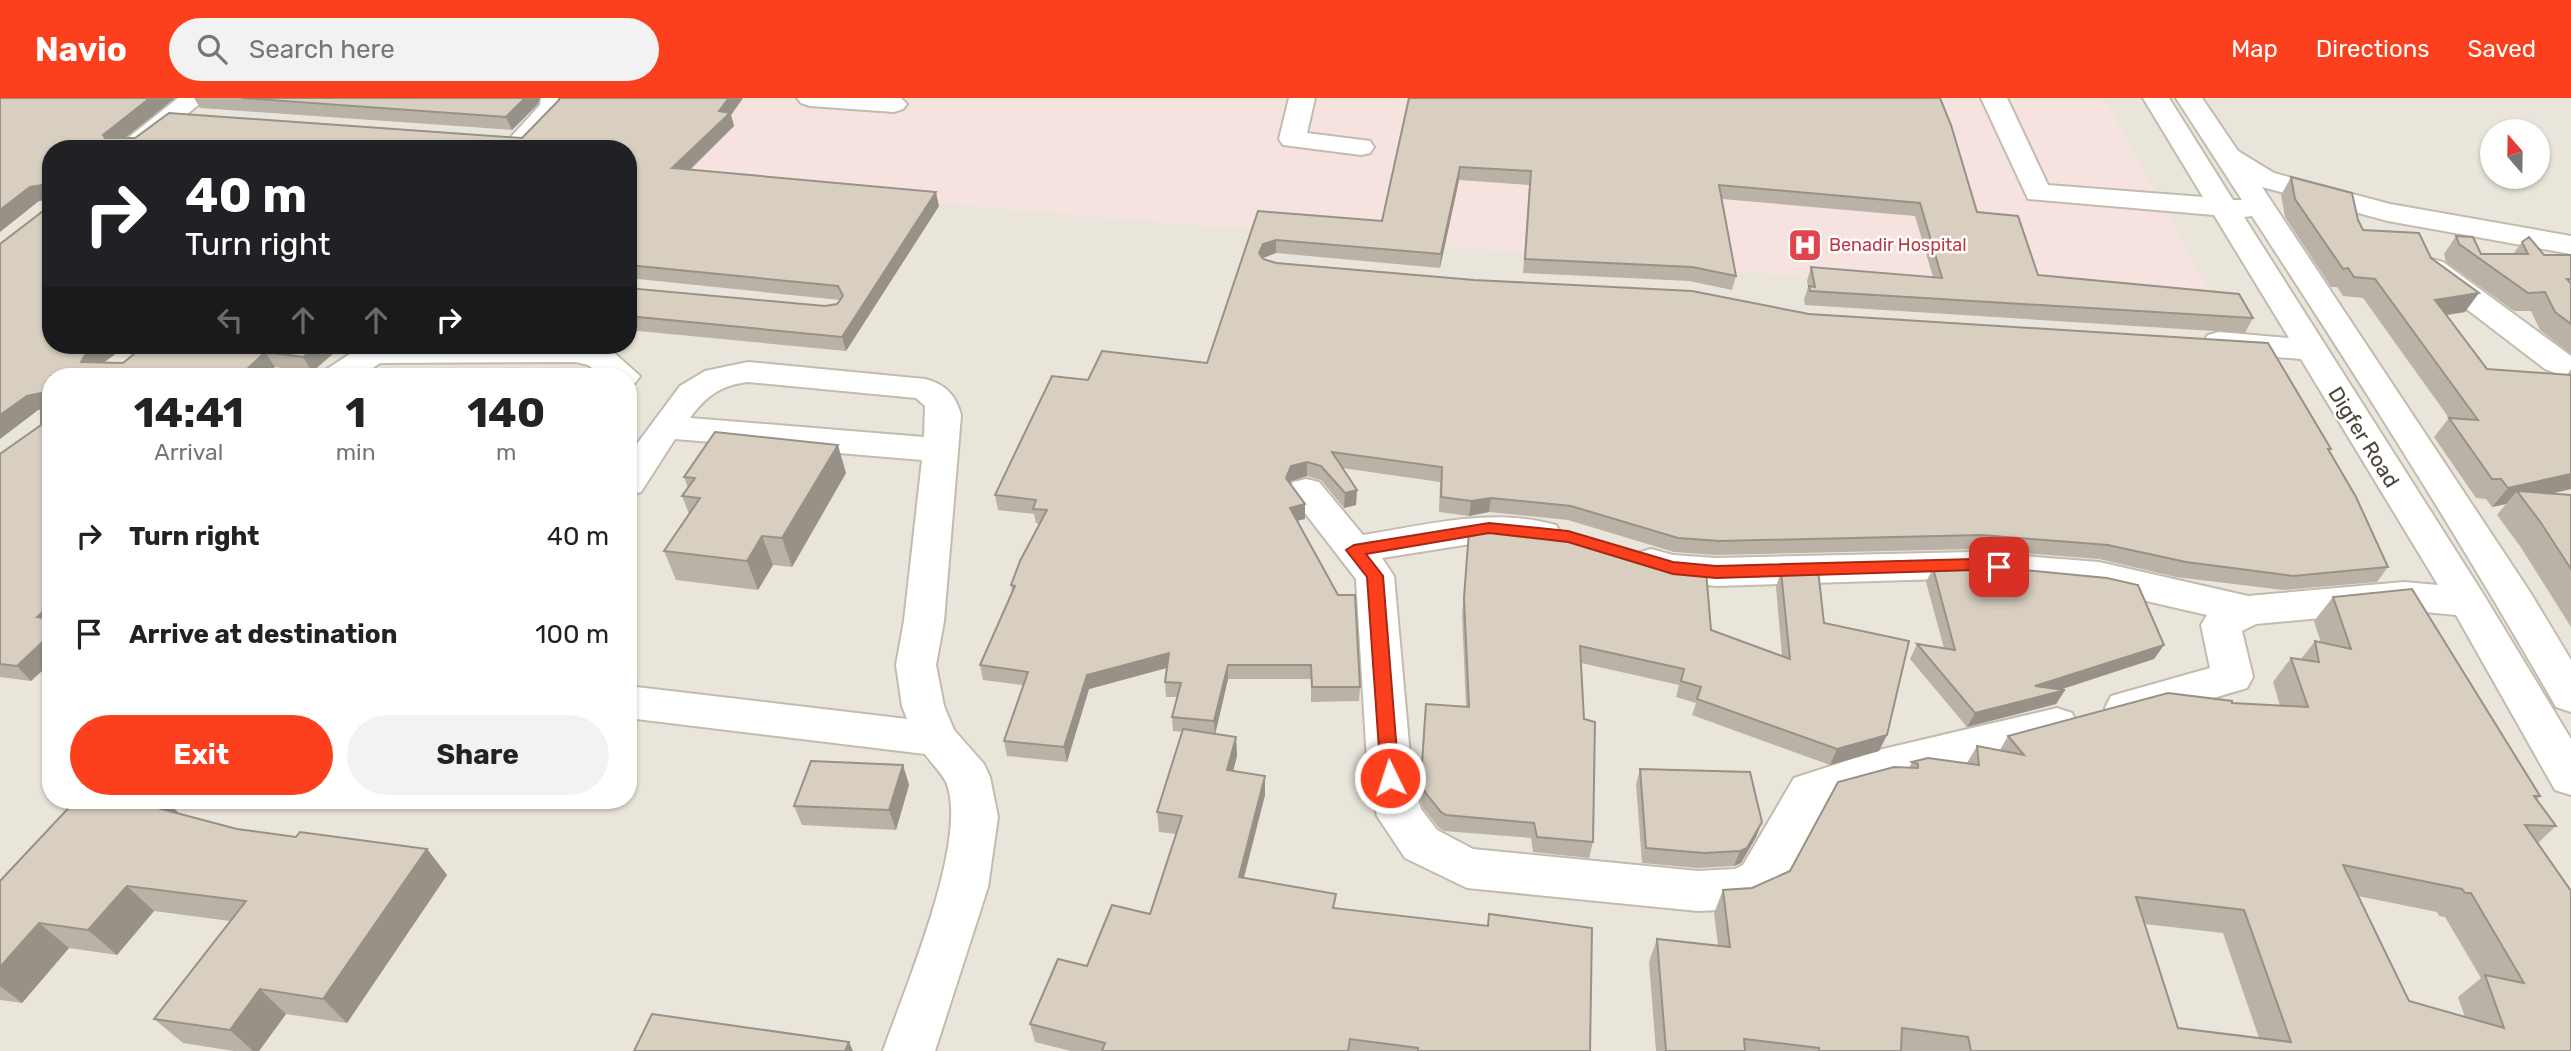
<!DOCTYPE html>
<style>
:root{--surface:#fff;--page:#f2f2f2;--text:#222;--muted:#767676;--accent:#fc3f1d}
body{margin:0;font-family:Rubik,sans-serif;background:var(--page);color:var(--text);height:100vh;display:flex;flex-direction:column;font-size:26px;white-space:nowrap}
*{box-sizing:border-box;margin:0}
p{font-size:23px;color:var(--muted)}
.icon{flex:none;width:38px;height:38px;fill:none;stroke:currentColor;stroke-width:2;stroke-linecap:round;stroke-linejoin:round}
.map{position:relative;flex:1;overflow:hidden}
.sheet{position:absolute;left:42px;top:270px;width:595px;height:441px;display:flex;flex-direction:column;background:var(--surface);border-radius:28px;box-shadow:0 2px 5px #0004}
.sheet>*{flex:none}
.hud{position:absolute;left:42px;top:42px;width:595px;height:214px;border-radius:28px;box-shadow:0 2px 5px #0004;background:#202124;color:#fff;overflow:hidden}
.needle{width:46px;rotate:340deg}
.tools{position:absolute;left:2480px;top:21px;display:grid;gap:14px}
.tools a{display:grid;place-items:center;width:70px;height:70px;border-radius:50%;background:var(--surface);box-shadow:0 2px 5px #0004;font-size:35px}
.pin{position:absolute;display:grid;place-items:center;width:60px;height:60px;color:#fff;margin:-30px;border-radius:14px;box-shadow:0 4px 10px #0006}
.me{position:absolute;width:77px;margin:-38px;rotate:356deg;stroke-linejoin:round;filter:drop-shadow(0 0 5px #0008)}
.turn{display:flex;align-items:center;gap:24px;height:147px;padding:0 28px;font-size:32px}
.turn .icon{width:91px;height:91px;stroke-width:2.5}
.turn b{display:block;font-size:49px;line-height:60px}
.lanes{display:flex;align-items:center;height:66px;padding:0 28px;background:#0003;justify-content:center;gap:35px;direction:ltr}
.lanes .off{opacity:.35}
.eta{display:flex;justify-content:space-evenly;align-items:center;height:119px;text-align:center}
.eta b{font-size:42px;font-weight:700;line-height:49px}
.primary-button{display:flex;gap:14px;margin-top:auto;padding:14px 28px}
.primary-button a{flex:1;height:80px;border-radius:42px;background:var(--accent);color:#fff;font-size:28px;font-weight:700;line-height:80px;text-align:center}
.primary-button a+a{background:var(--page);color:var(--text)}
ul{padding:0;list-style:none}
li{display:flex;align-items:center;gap:21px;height:98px;padding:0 28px}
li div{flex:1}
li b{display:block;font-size:26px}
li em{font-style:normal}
header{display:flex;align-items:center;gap:42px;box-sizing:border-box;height:98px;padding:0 35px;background:var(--accent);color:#fff}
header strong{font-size:33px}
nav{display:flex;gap:38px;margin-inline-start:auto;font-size:24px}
.search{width:490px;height:63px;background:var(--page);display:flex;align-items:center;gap:18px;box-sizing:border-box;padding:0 24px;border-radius:38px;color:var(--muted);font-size:26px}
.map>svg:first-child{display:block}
.residential{fill:#eae5da;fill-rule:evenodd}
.medical{fill:#f6e3e0}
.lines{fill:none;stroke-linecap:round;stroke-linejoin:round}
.minor-casing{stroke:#c2bbae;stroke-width:4}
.minor{fill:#fff;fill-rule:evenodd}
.wall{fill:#bab2a6;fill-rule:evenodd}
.shaded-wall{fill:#979187}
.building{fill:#d8cfc1;stroke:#979187;stroke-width:2;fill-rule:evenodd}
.route{fill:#fc3f1d;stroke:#a42913;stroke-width:2}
.labels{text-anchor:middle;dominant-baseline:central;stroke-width:5;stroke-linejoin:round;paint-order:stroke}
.far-health-label{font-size:18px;fill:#be3a42;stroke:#fff;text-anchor:start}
.street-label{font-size:21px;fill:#4b4439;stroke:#fff}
</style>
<header>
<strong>Navio</strong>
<div class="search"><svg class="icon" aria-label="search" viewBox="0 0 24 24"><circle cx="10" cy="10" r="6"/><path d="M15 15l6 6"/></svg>Search here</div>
<nav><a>Map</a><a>Directions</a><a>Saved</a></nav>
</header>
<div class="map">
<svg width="2571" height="953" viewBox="0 0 2571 953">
<rect width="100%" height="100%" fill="#f6f3ec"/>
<path class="residential" d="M0 0H2571V953H0ZM2492 33H2538V79H2492ZM51 51H628V247H51ZM51 278H628V702H51Z"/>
<path class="medical" d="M598 0H2104L2221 214 628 79V51H544Z"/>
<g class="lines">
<g class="minor-casing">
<g id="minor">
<path d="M178 0H207L144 51H114Z"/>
<path d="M541 0H567L566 9 528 51H500L540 7Z"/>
<path d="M797 0H901L907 6 903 11 894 14 810 8 801 5Z"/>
<path d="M1289 0H1315L1307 35 1370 43 1374 49 1370 55 1361 57 1283 47 1279 41Z"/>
<path d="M1981 0H2007L2048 87 2203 99 2143 0H2169L2233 102H2242L2176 0H2202L2238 53 2274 75 2390 106 2571 138V156L2388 123 2262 89 2530 494 2571 562V614L2556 609C2461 442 2357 279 2252 118L2244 119 2482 494 2571 641V697L2555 692 2456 517 2404 512 2256 526 2242 533 2253 579 2247 590 2126 626 2111 622 2105 610 2111 598 2210 570 2201 527 2207 517 2099 492 1974 480 1716 488 1673 483 1638 473 1632 464 1638 455 1651 451 1673 457 1716 460 1974 454 2099 464 2248 498 2404 484 2438 487 2301 261 2219 254 2208 251 2203 244 2208 237 2219 234 2289 240 2214 117 2028 101Z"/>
<path d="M2432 161 2443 164 2571 258V281L2545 271 2421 176 2417 170 2421 164Z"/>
<path d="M349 247H586L612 253 640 278 635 285 628 287V278H603L588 267 576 264 380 265 361 278H323L327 271 353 254Z"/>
<path d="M748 264 925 281C945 286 956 297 961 317L944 523 936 567 944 608 954 632 984 666 990 679 998 719 988 789 935 953H883C904 892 968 745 947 686 943 676 931 665 925 656L628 620V588L907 621 902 608 896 567 904 523 922 362 675 341 641 394 628 398V358L680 288 705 273ZM748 284 916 300 925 308 924 339 690 320C706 298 721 287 748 284Z"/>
<path d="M1306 381 1319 384 1363 437C1427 427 1492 409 1556 427L1562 436 1556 445 1543 449 1489 443 1382 460 1394 478 1412 680 1421 711 1437 732 1473 751 1698 773 1735 771 1743 767 1794 680 1883 651 2057 610 2072 615 2078 627 2072 639 2057 644 1883 686 1826 706 1777 795 1741 811 1698 813 1467 790 1405 760 1377 718 1368 680 1356 481 1288 393 1293 384Z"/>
</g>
</g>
<use href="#minor" class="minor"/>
</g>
<g class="wall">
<path d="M0 0H175L125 40H522L559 2 560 0H743L731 17 734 28 690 72 939 108 846 253 628 232V190L825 208 837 206 840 202 628 180V51L51 247H128L103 265H123L145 247H343L312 274 275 269 265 278H51L31 583 0 579V356L41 327V312H38L0 341V146L43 113V102L39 103Z"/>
<path d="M194 0H540L538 6 512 32 200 10Z"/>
<path d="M1409 0 1977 114 2038 177 2253 220 2245 235 1805 207 1804 202 1808 189 1807 183 1811 169 1933 179 1915 118 1722 101 1736 178 1732 192 1689 183 1523 175 1529 87 1459 82 1440 170 1276 155 1262 160 1276 165 2331 351 2330 353 2388 469 2377 484 2283 492 2176 479 2099 461 1974 451 1716 457 1674 454 1568 422 1489 414 1469 418 1439 414 1440 384 1342 370 1357 392 1356 407 1344 410 1321 382 1307 378 1291 383 1290 385 1305 421 1297 423 1360 589 1359 603 1311 604V581H1228L1215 636 1236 639 1237 658 1233 673 1265 678V697L1244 780 1335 810 1487 828 1489 816 1590 953H1071L1035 944 1030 926 1087 868 1150 816 1176 736 1159 734 1157 714 1182 634 1173 633 1172 619 1177 599H1166L1165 584 1167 570 1089 591 1067 664 1007 658 1004 643 1023 587 983 582 980 567 1012 495 1011 487 1039 426 1036 425 1034 416 998 412 995 397 1088 282 1207 265 1258 113 1382 123Z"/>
<path d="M2291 79 2358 122 2363 132 2431 160 2465 214 2446 217 2487 271 2567 277 2571 271V391L2551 396 2571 397V529L2520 448 2497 417 2506 406 2492 409 2486 401 2476 400 2434 339 2449 320 2363 200 2343 198 2337 189H2331L2285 119 2281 97Z"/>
<path d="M2456 138 2481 156H2513L2522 144 2544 157H2571V256L2540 232 2531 213H2514L2446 164 2444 156Z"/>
<path d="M846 375 792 469 773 467 758 492 676 482 664 453 689 416 682 398 688 390 684 379Z"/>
<path d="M1469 433 1711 532 1782 558 1776 489 1781 473 1824 525 1887 637 1879 653 1830 667 1692 617 1696 605 1676 599 1679 587 1581 565 1584 621 1593 744 1589 760 1533 754 1531 740 1444 733 1439 730 1423 710 1420 697 1424 622 1426 606 1466 609 1462 516Z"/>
<path d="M1933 470 2164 547 2154 561 2061 591 2065 592 2056 606 1967 629 1910 561 1917 546 1944 550 1926 484Z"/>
<path d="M2333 499 2540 698 2537 702 2556 728 2538 745 2571 953H1656L1649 864 1657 841 1718 847 1714 815 1723 792 1752 790 1790 773 1909 670 1912 664 1967 665 1977 648 2000 652 2008 638 2232 605 2280 608 2273 584 2291 560 2301 561 2315 543 2321 545 2314 523ZM2358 798 2437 814 2439 818 2445 819 2481 880 2458 899 2465 919 2409 903ZM2145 826 2223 835 2259 940 2178 930Z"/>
<path d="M903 667 909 687 896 732 802 727 794 708Z"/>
<path d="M1640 671 1762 724 1756 739 1741 765 1734 768 1698 770 1642 765 1636 686Z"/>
<path d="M76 702H166L180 716 237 731 296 739 427 751 447 777 347 925 286 916 259 953H234L183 945 154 921 230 823 154 813 117 857 69 850 22 905 0 902V783Z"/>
</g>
<g class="shaded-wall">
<path d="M150 0H175L111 51 103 37Z"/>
<path d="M525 0H540L538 6 512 32 506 19Z"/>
<path d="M729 0H743L731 17 734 28 677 84 672 70Z"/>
<path d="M1460 69 1459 82 1440 170 1441 156Z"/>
<path d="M43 87 51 101 39 103 0 134V112L30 89Z"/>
<path d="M936 94 939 108 846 253 842 239Z"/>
<path d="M1276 142V155L1263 160 1259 168V155L1263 146Z"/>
<path d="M2479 195 2465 214 2422 221 2435 202Z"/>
<path d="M97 247H128L97 269 81 264 87 254Z"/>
<path d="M318 247H343L312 274 303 259Z"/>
<path d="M265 254 275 269 265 278H240Z"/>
<path d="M41 295 51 310 38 312 0 341V317L27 298Z"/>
<path d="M838 347 846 375 792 469 782 440Z"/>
<path d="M1307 364V378L1291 383 1286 394V380L1291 368Z"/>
<path d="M2571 376V391L2523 402 2517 393 2506 406 2492 409 2508 390Z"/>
<path d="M1357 392 1356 407 1344 410 1345 395Z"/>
<path d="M1491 400 1489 414 1469 418 1471 403Z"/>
<path d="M1305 406V421L1290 424V410Z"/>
<path d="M762 438 773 467 758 492 747 463Z"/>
<path d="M51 507V534L37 519Z"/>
<path d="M51 536V565L31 583 17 568Z"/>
<path d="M2164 547 2154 561 2038 599 2065 592 2056 606 1967 629 1975 615 2035 588Z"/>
<path d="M1169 555 1170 569 1089 591 1067 664 1064 649 1087 577Z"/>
<path d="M1228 567V581L1215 637 1214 623Z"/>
<path d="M1887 637 1879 653 1830 667 1837 651Z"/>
<path d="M1236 639 1237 658 1228 692 1227 672Z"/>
<path d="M903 667 909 687 896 732 889 712Z"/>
<path d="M1265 678V697L1239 798V779Z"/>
<path d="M151 702H166L183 720 146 707Z"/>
<path d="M1762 724 1756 739 1741 765 1734 768 1740 753Z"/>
<path d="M427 751 447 777 347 925 323 901Z"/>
<path d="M127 788 154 813 117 857 88 832Z"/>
<path d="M39 825 69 850 22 905 0 888V869Z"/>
<path d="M260 891 286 916 259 953H253L230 932Z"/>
<path d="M849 944 853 953H845Z"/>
</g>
<g class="building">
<path d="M0 0H150L103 37 105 40H135L169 15 522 40 559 2V0H729L719 13 730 15 672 70 936 94 842 239 628 218V190L825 208 837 206 843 198 838 188 628 167V51H51V247H97L87 254 81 264 123 265 145 247H318L303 259 265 254 240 278H51V507L37 519 51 521V536L17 568 0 566V356L41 327V295L27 298 0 317V146L43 113V87L30 89 0 112Z"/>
<path d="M242 0H525L506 19Z"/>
<path d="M1409 0H1940L1951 27 1977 114 2018 118 2038 177 2239 196 2253 220 1810 193 1809 188 1815 189 1811 169 1942 180 1920 105 1719 87 1736 178 1692 169 1525 161 1531 73 1460 69 1441 156 1276 142 1263 146 1259 155 1263 161 1276 165 1474 182 1692 193 1809 216 2268 245 2331 351H2328L2356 399 2388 469 2293 478 2186 464 2108 447 1981 437 1720 443 1678 440 1571 408 1491 400 1471 403 1441 399 1442 369 1332 354 1357 392 1345 395 1321 368 1307 364 1291 368 1286 380 1305 406 1290 410 1338 497H1355L1360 589H1312L1311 567H1228L1214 623 1172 619 1181 585 1165 584 1169 555 1087 577 1064 649 1004 643 1028 574 980 567 1015 488 1011 487 1020 463 1047 412 1033 411 1036 402 995 397 1052 278 1088 282 1102 253 1207 265 1258 113 1382 123Z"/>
<path d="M2291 79 2352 95 2358 122 2363 132 2419 135 2431 160 2479 195 2435 202 2487 271 2571 277V376L2508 390 2501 381H2492L2449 320 2478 322 2375 181 2354 179 2348 170 2343 171 2295 101Z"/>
<path d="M2456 138 2473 139 2481 156H2528L2522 144 2529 139 2544 157H2571V181H2567L2571 186V226L2555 214 2545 194 2528 195 2459 146Z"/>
<path d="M715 334 838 347 782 440 762 438 747 463 664 453 700 400 682 398 695 380 684 379Z"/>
<path d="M2517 393 2571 397V471L2541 425Z"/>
<path d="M1491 430 1569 438 1677 470 1706 473 1711 532 1790 561 1781 473 1818 472 1824 525 1909 543 1887 637 1837 651 1697 601 1701 589 1681 583 1684 571 1580 548 1584 621 1595 624 1593 744 1537 739 1534 725 1446 717 1441 714 1425 694 1421 681 1426 606 1469 609 1464 500 1469 433Z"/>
<path d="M1981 468 2107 480 2138 487 2164 547 2035 588 2065 592 1975 615 1917 546 1955 552 1933 470Z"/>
<path d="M2412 491 2540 698H2534L2556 728 2525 727 2571 793V953H1971L1968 939 1902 930 1901 953H1819V950L1744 941 1745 953H1666L1657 841 1730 849 1723 792 1752 790 1790 773 1838 684 1894 669 1918 670V666L1912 664 1928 660 1979 667 1977 648 2024 657 2008 638 2168 595 2232 603V605L2308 609 2291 560 2319 564 2315 543 2351 551 2333 499ZM2343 767 2462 791 2465 795H2471L2524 885 2485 877 2504 930 2409 903ZM2136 799 2244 812 2291 944 2178 930Z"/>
<path d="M1183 631 1236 639 1227 672 1265 678 1239 779 1336 796 1333 810 1488 828 1489 816 1592 830 1590 953H1418V950L1350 941 1348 953H1102L1105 945 1030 926 1058 861 1087 868 1112 807 1150 816 1182 718 1157 714Z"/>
<path d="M811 663 903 667 889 712 794 708Z"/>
<path d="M1640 671 1750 674 1762 724 1747 750 1740 753 1704 755 1646 750Z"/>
<path d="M76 702H151L146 707 237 731 296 739 300 734 427 751 323 901 260 891 230 932 154 921 246 803 127 788 88 832 39 825 0 869V783Z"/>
<path d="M652 916 849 944 845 953H634Z"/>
</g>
<path class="route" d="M1489 425 1568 433 1673 464 1716 468 1974 461 1999 463 2007 469 1999 474 1974 472 1716 480 1673 476 1568 444 1489 435 1366 456 1383 478 1399 680 1397 685 1390 687 1384 685 1381 680 1367 479 1346 452 1354 447Z"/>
<defs>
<g id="hospital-square" transform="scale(1.75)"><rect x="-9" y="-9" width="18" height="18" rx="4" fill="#e0444e" stroke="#fff"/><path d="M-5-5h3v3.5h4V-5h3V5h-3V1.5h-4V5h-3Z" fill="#fff"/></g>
</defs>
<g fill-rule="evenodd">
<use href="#hospital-square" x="1805" y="147"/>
</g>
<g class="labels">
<g class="far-health-label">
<text x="1829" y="147">Benadir Hospital</text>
</g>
<g class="street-label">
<text transform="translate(2364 339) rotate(58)">Digfer Road</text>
</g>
</g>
</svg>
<div class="tools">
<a><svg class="needle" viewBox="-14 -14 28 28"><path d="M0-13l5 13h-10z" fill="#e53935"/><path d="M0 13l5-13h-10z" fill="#767676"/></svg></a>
</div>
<div class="pin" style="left:1999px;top:469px;background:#d93025"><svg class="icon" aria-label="arrive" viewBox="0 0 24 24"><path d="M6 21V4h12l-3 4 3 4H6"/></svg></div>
<svg class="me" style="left:1390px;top:680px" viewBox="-20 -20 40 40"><circle r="17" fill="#fc3f1d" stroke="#fff" stroke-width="3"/><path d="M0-11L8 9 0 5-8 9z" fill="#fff"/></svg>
<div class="hud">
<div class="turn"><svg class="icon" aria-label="right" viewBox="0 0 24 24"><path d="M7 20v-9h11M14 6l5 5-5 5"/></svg><div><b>40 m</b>Turn right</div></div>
<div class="lanes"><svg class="icon off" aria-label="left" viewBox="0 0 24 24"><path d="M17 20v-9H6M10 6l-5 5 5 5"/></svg><svg class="icon off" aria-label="ahead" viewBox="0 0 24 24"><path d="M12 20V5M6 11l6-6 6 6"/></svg><svg class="icon off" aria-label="ahead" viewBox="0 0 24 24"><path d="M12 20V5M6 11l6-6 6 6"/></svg><svg class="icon" aria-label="right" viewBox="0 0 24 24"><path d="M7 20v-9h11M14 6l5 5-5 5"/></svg></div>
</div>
<section class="sheet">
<div class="eta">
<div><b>14:41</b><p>Arrival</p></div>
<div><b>1</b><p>min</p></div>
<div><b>140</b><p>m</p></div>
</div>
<ul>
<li><svg class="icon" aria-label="right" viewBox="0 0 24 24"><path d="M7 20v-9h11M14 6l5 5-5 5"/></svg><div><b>Turn right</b></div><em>40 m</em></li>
<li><svg class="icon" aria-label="arrive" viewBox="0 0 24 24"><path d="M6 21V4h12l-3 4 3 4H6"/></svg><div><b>Arrive at destination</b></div><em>100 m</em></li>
</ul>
<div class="primary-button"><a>Exit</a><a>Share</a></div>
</section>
</div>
